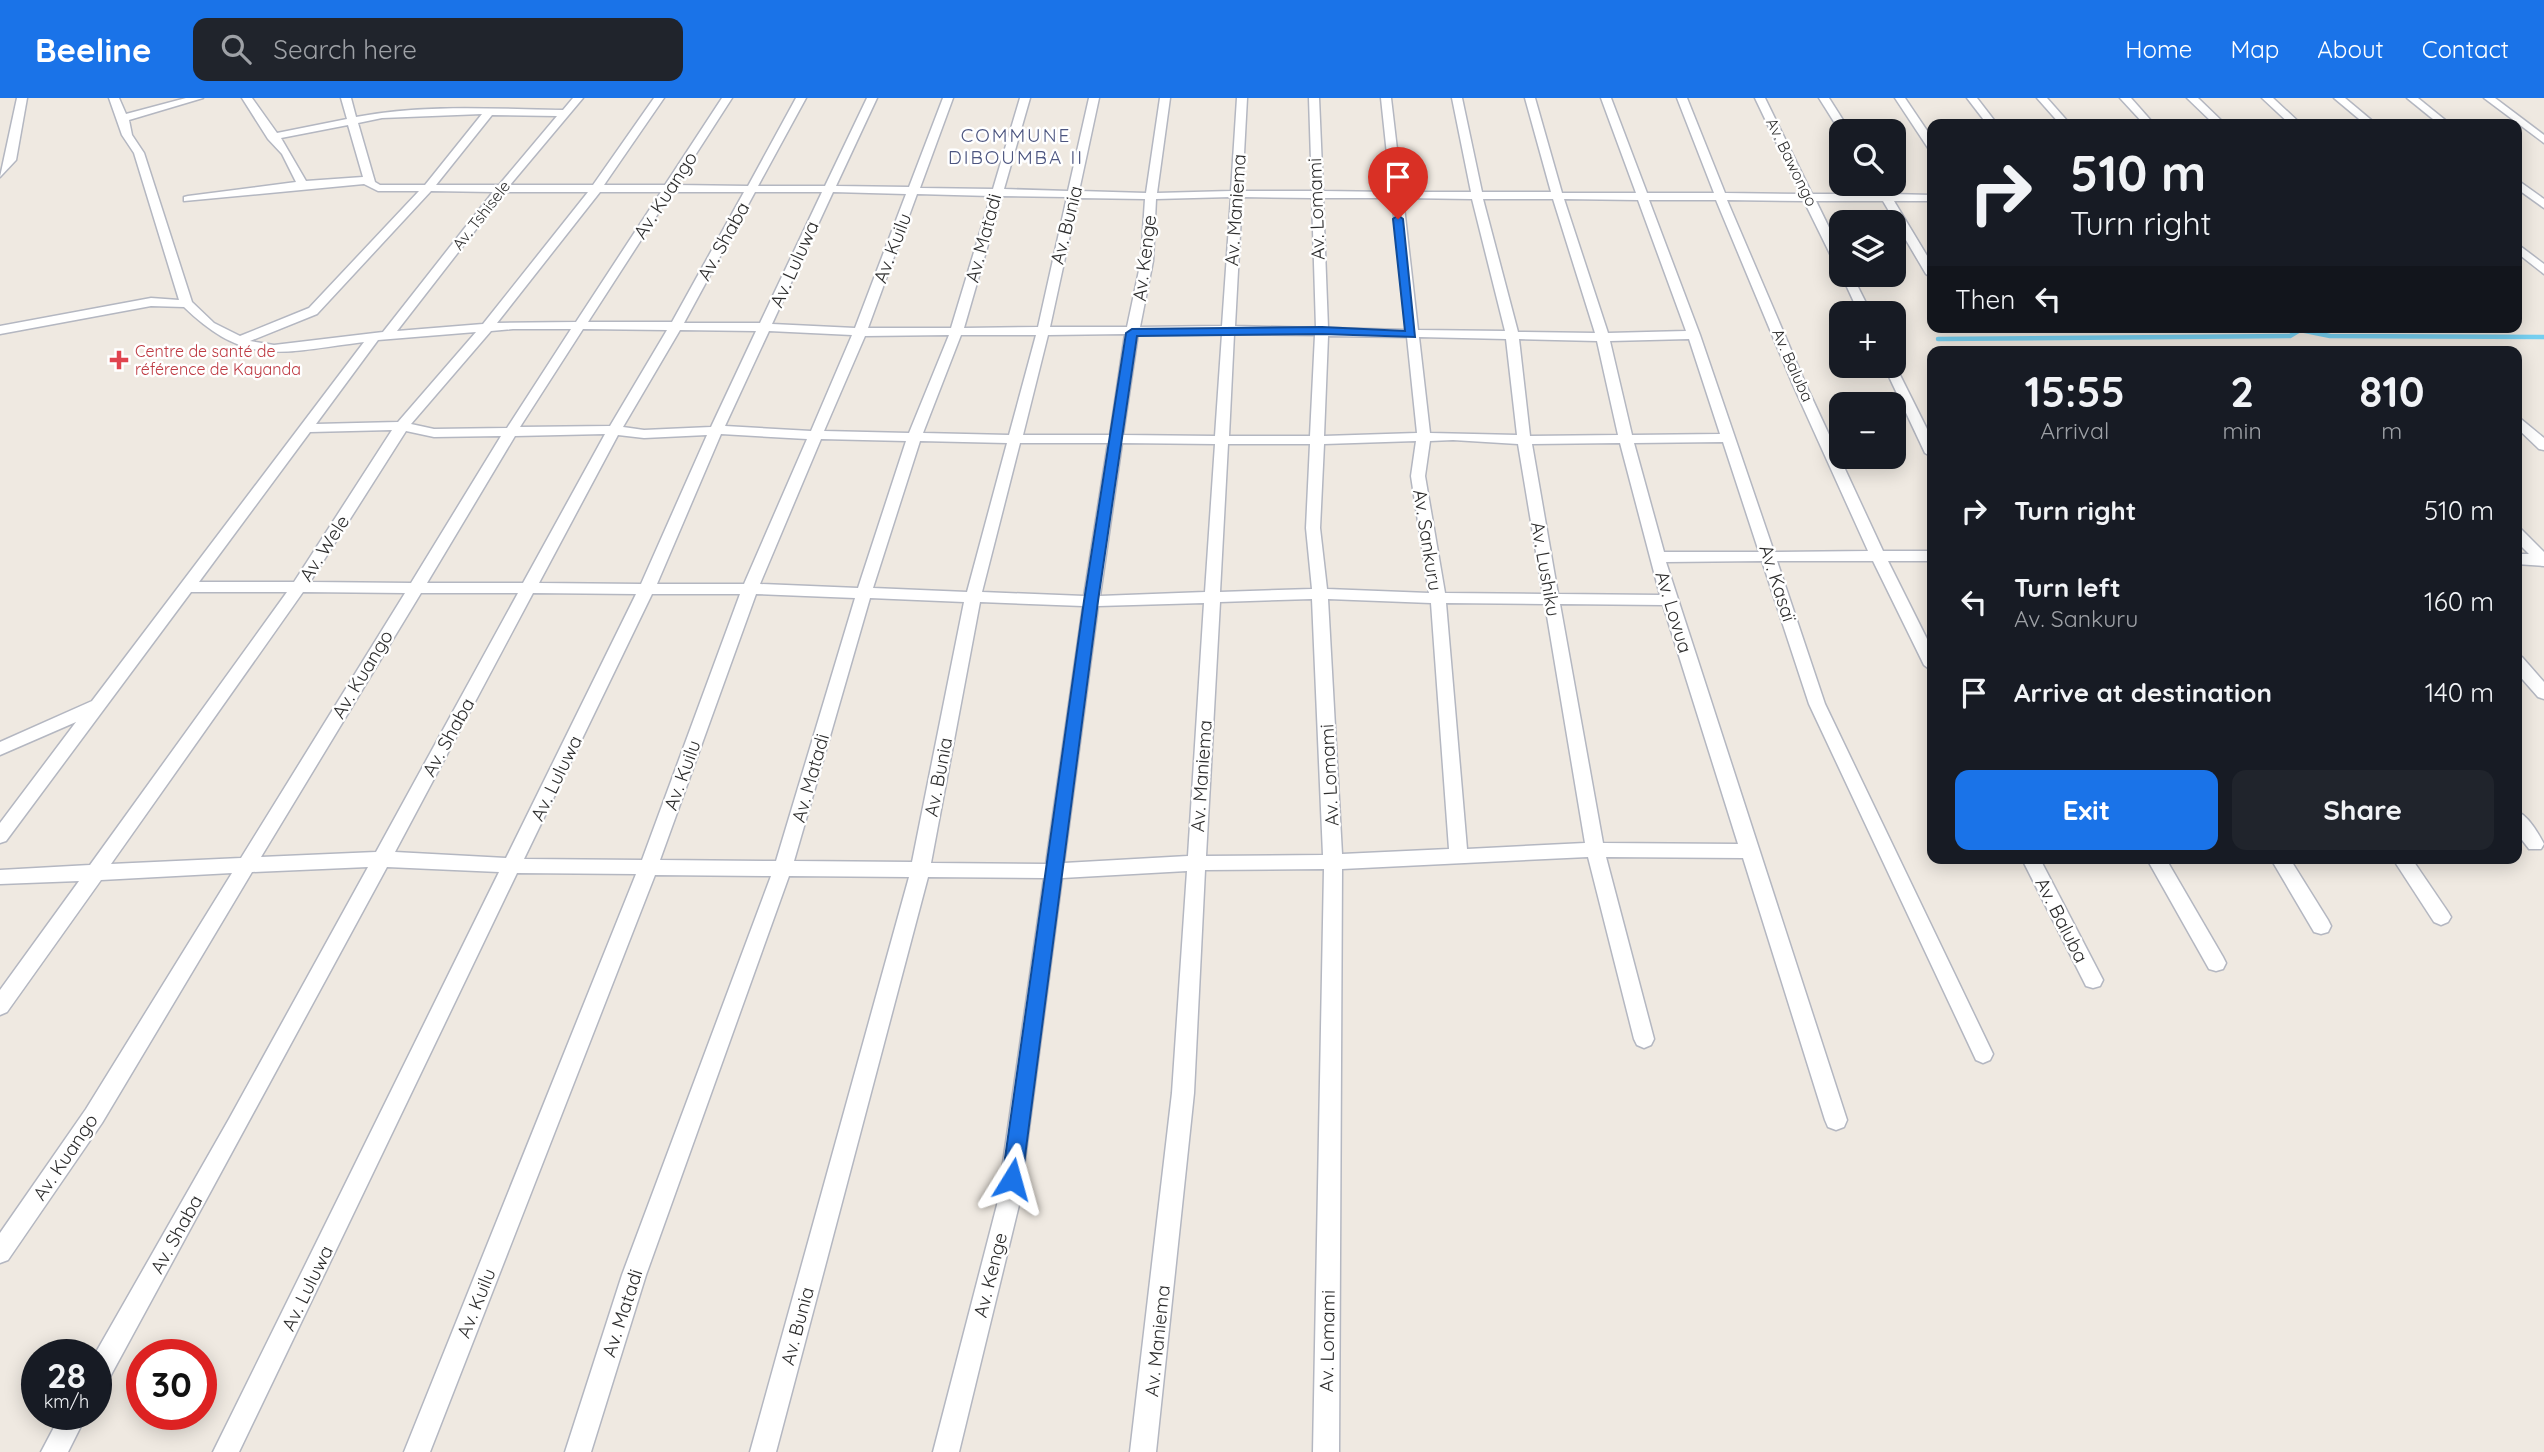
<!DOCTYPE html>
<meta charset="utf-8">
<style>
:root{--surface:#171b24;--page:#20242c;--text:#f1f3f6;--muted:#9ea1a6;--accent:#1a73e8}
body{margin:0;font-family:Quicksand,sans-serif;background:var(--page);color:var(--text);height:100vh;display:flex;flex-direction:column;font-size:26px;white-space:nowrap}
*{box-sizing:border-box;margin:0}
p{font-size:23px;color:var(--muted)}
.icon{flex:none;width:38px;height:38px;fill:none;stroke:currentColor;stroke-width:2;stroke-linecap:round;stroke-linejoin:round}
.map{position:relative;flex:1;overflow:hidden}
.side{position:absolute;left:1927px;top:248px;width:595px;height:518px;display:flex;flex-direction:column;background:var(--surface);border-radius:14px;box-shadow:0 4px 18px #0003}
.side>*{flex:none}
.top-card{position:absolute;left:1927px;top:21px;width:595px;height:214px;border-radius:14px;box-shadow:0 4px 18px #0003;background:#171b24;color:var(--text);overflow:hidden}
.controls{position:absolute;left:1829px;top:21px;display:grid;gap:14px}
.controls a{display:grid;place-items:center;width:77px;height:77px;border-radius:14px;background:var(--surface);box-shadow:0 4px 18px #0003;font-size:35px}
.speed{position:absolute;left:21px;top:1241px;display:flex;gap:14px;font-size:35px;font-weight:700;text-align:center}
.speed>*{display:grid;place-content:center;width:91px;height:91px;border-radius:50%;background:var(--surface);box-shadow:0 4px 18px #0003;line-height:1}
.speed small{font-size:18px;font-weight:400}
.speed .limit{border:10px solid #d22;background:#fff;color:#111}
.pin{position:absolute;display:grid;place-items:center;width:60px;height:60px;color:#fff;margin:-72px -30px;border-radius:50% 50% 50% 0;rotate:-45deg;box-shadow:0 0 7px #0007}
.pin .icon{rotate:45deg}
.me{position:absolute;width:77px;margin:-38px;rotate:8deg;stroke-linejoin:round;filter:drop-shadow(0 0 5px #0008)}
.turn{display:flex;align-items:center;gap:24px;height:147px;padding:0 28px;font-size:32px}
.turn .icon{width:91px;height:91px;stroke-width:2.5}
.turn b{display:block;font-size:49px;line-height:60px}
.then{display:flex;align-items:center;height:66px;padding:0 28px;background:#0003;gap:14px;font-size:26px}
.eta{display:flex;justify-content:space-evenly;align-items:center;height:119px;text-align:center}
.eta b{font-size:42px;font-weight:700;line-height:49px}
.action{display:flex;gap:14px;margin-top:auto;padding:14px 28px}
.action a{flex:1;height:80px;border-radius:14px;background:var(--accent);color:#fff;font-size:28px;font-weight:700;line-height:80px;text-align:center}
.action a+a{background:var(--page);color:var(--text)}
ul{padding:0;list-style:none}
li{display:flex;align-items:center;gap:21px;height:91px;padding:0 28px}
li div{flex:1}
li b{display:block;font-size:26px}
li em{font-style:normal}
header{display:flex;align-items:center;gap:42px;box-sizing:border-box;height:98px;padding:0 35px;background:var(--accent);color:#fff}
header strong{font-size:33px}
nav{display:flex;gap:38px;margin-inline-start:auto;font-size:24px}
.search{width:490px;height:63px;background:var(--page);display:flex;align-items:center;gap:18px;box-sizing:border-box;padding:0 24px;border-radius:14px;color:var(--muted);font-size:26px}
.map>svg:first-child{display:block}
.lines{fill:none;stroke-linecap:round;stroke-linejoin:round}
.stream-far1{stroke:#75cff0;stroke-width:3.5}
.stream{stroke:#75cff0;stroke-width:4.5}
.minor-casing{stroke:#b4b7c1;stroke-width:3}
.minor{fill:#fff;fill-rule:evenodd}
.route{fill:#1a73e8;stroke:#114b97;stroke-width:2}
.health-dot{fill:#e0444e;stroke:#fff;stroke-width:2.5}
.labels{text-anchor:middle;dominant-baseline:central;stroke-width:5;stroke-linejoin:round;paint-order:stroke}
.far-street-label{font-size:16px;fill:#2e2e2e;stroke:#fff}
.far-health-label{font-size:16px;fill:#be3a42;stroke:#fff;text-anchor:start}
.far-quarter-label{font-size:19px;letter-spacing:2px;fill:#4d5680;stroke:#fff}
.street-label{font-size:19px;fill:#2e2e2e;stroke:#fff}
</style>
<header>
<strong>Beeline</strong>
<div class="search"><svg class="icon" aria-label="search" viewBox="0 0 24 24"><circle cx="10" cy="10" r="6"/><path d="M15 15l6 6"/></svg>Search here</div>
<nav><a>Home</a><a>Map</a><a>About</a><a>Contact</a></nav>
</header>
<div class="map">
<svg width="2544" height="1354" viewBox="0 0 2544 1354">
<rect width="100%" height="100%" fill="#efe9e1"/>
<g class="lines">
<path class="stream-far1" d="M2298 233H2306"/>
<path class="stream" d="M1938 241 2290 238 2300 232 2330 238 2544 239"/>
<g class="minor-casing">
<g id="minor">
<path d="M17 0H27L16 62 0 79Z"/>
<path d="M109 0H119L126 16 186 0H203L129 22 132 37 144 55 192 204 214 225 240 238 309 210 419 93H378L364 86 184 103V99L188 98 296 84 282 56 268 41 242 0H252L277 35 347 21 341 0H351L356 19C424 6 494 11 563 12L573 0H583L510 87H593L654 0H664L604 87H665L722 0H732L676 87 748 88 796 0H806L758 88H825L867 0H877L836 88 909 89 943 0H953L920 90 993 91 1020 0H1030L1004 91 1068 93 1089 0H1099L1079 93 1146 95 1160 0H1170L1157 95 1231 93 1237 0H1247L1242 93H1312L1309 0H1319L1323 93 1391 94 1381 0H1391L1402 94H1471L1452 0H1462L1482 94H1551L1525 0H1535L1562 95H1636L1601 0H1611L1647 95H1714L1677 0H1687L1725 95 1801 96 1755 0H1765L1812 96H1879L1873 86H1883L1890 96 1932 97V103H1894L1932 166V180L1926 176 1883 103H1816L1841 154V170L1835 166 1804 103 1727 102 1806 287 1883 453H1932V463H1888L1932 551V573L1924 567 1873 463H1777L1825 606 1993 956 1990 962 1983 965 1976 962 1809 606 1762 463 1666 464 1847 1022 1844 1029 1836 1032 1828 1029 1825 1022 1743 760 1606 759 1654 941 1651 947 1644 950 1637 947 1634 941 1588 759 1342 771 1339 1354H1313L1324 771 1205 772 1194 995 1156 1354H1130L1172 995 1187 773 1062 780 1019 1107 959 1354H933L997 1107 1044 780 928 779 776 1354H750L909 779 789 778 646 1177 591 1354H565L622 1177 771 778 655 777 430 1354H404L636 776 517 775 239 1354H213L499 774 387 769 105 1288 96 1291 95 1256 229 1021 368 769 252 774 102 1025 8 1162 0 1165V1135L86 1011 232 775 101 782 7 914 0 917V892L79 783 0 786V772L90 767 287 494H191L6 743 0 745V725L76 624 0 657V644L92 603 364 244C283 254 247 270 184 209L151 208 0 236V228L151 200 179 202 134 55 122 37ZM482 16 425 87H380L375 84 358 25 382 20ZM492 17 557 18 499 87H436ZM348 27 363 79 306 83 281 40ZM431 93 493 94 383 234 274 247 250 243 317 216ZM505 94H588L483 226 397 233ZM600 94H661L576 224 497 225ZM672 94H744L672 224H588ZM755 94H822L760 225H684ZM833 94 906 96 855 230 772 226ZM917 96 991 98 951 230H868ZM1002 98 1067 99 1038 229 964 230ZM1231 99 1222 228 1140 229 1153 163 1156 101ZM1242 99 1312 100 1316 230 1235 228ZM1078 100 1145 101 1141 163 1127 229H1050ZM1323 100H1392L1406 232 1328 230ZM1403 100 1472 101 1505 233 1418 232ZM1483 101H1553L1595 235 1518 234ZM1564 101 1638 102 1686 233 1608 235ZM1649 102H1716L1793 287 1868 453 1774 454 1700 237ZM513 231H571L507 330 434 331 411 326 491 233ZM583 231 667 232 610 328 520 329ZM680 232 756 233 711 329 644 332 623 329ZM769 233 852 237 811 333 725 328ZM476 234 398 324 316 326 378 242ZM1125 236 1110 337H1023L1048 237ZM1138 236H1222L1215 338 1123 337ZM1234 236 1315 237 1310 338H1229ZM949 237 909 335 824 333 865 238ZM961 237H1036L1009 337 923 335ZM1328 238 1407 239 1417 335 1324 338ZM1419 239 1506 241 1517 337 1430 335ZM1519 241 1597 243 1618 337 1530 338ZM1689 241 1720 336 1632 337 1610 243ZM392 332 294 484H199L310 334ZM406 333 434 339 501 338 411 485 310 484ZM605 336 523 485H427L515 338ZM721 336 807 341 744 486H657ZM618 337 644 340 707 337 641 486 539 485ZM821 341 906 343 858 490 760 486ZM1453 342 1518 346 1543 496 1445 495 1425 378 1430 343ZM920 343 1007 345 967 494 873 490ZM1416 343 1411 378 1429 495 1327 491 1320 430 1324 346ZM1723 344 1759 454H1664L1634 345ZM1020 345H1108L1084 498 982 494ZM1122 345 1215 346 1205 494 1100 498ZM1620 345 1660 497 1558 496 1532 346ZM1228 346H1310L1306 430 1312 491 1220 494ZM303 494 405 495 241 760 111 766ZM421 495H518L376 754 261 759ZM533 495 636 496 506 760 395 754ZM652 496H740L642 762 524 761ZM756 496 855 500 776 763 660 762ZM870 500 964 504 912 764 794 763ZM1312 501 1323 757 1206 758 1220 504ZM1328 501 1431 505 1449 751 1342 756ZM980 504 1083 508 1046 766 931 765ZM1204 505 1188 758 1064 765 1098 508ZM1446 505 1545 506 1585 745 1467 751ZM1560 506 1663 507 1738 746 1603 745Z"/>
<path d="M1819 0H1829L1850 33 1841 35Z"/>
<path d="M1895 0H1905L1932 40V51L1928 50Z"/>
<path d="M1967 0H1977L1997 26H1987Z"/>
<path d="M2037 0H2047L2070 26H2060Z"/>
<path d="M2120 0H2131L2154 26H2144Z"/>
<path d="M2187 0H2198L2225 26H2214Z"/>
<path d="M2262 0H2273L2301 26H2290Z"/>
<path d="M2334 0H2345L2376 26H2365Z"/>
<path d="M2407 0H2418L2450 26H2439Z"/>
<path d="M2484 0H2495L2544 37V45Z"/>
<path d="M2516 81 2544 101V110L2516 90Z"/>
<path d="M2516 145 2544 166V176L2516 154Z"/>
<path d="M1841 176 1852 177 1871 215H1859Z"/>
<path d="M1894 265 1932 341V359L1925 355 1884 268H1894Z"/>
<path d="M2516 317 2544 340V352L2539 351 2516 329Z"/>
<path d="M2516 429 2521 431 2544 454V468L2516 466V456H2529L2516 443Z"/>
<path d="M2516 558 2522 559 2544 584V601L2538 599 2516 574Z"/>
<path d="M2516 713C2528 717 2538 735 2544 746L2541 751H2529L2516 734Z"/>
<path d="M2022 761H2040L2103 882 2100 888 2093 890 2086 888Z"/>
<path d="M2147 761H2166L2223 859 2226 865 2223 871 2216 873 2209 871Z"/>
<path d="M2271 761H2290L2328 822 2331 828 2328 834 2321 836 2314 834Z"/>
<path d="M2393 761H2412L2448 814 2451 819 2448 824 2441 827 2434 824Z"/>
<path d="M61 1316H87L68 1354H41Z"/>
</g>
</g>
<use href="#minor" class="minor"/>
</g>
<path class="route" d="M1398 117 1403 121 1415 239 1322 236 1137 238 1098 503 1022 1081 1019 1088 1012 1090 1005 1088 1002 1081 1084 503 1126 235 1132 231 1322 229 1405 233 1393 121Z"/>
<path class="health-dot" d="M115.5 251.5h7v7h7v7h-7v7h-7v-7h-7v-7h7z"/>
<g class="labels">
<g class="far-street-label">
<text transform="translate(1792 64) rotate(64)">Av. Bawongo</text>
<text transform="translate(481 117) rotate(-52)">Av. Tshisele</text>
<text transform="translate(1793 267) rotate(66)">Av. Baluba</text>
</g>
<g class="far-health-label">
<text x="135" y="253">Centre de santé de<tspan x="135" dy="18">référence de Kayanda</tspan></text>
</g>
<g class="far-quarter-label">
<text x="1016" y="37">COMMUNE<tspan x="1016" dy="22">DIBOUMBA II</tspan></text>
</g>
<g class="street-label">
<text transform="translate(665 97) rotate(-57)">Av. Kuango</text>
<text transform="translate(1316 111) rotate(-92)">Av. Lomami</text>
<text transform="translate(1235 112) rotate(-86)">Av. Maniema</text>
<text transform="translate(1066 127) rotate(-76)">Av. Bunia</text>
<text transform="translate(983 140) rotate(-75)">Av. Matadi</text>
<text transform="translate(723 143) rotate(-61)">Av. Shaba</text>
<text transform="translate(892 150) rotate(-69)">Av. Kuilu</text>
<text transform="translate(1144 160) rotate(-83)">Av. Kenge</text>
<text transform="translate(794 166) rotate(-66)">Av. Luluwa</text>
<text transform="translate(1428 442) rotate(81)">Av. Sankuru</text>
<text transform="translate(324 450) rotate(-57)">Av. Wele</text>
<text transform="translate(1546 471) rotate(80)">Av. Lushiku</text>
<text transform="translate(1778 485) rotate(72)">Av. Kasaï</text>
<text transform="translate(1674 514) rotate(73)">Av. Lovua</text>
<text transform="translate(362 576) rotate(-59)">Av. Kuango</text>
<text transform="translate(448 639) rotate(-61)">Av. Shaba</text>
<text transform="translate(682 677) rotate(-70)">Av. Kuilu</text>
<text transform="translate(1329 677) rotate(-93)">Av. Lomami</text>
<text transform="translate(1201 678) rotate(-86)">Av. Maniema</text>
<text transform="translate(938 679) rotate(-79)">Av. Bunia</text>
<text transform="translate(556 680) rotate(-64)">Av. Luluwa</text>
<text transform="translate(810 680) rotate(-74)">Av. Matadi</text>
<text transform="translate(2062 822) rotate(63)">Av. Baluba</text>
<text transform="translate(65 1059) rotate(-56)">Av. Kuango</text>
<text transform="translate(176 1136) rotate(-61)">Av. Shaba</text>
<text transform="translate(990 1177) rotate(-76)">Av. Kenge</text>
<text transform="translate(307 1190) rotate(-64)">Av. Luluwa</text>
<text transform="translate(476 1205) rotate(-68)">Av. Kuilu</text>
<text transform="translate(622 1215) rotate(-72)">Av. Matadi</text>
<text transform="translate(797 1228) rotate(-75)">Av. Bunia</text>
<text transform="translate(1157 1243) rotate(-84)">Av. Maniema</text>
<text transform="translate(1327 1243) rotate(-89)">Av. Lomami</text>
</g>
</g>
</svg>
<div class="controls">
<a><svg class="icon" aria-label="search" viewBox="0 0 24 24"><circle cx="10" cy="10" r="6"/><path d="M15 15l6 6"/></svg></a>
<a><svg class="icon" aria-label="layers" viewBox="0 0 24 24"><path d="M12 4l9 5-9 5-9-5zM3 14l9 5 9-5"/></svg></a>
<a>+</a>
<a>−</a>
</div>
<div class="speed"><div>28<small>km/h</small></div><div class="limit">30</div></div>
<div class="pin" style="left:1398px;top:121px;background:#d93025"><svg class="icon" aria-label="arrive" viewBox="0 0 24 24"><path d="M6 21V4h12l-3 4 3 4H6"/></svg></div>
<svg class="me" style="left:1012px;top:1081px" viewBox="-20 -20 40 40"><path d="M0-17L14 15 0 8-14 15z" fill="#1a73e8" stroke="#fff" stroke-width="4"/></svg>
<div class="top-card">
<div class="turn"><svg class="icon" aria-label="right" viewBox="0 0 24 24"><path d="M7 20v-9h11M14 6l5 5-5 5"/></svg><div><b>510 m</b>Turn right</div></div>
<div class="then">Then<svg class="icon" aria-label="left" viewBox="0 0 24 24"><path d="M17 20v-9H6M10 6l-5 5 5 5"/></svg></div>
</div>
<section class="side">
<div class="eta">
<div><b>15:55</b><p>Arrival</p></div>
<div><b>2</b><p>min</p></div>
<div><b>810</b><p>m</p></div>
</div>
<ul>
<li><svg class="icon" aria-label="right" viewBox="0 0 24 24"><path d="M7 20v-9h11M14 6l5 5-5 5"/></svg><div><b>Turn right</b></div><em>510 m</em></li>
<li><svg class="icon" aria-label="left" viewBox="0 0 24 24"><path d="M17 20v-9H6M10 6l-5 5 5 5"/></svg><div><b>Turn left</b><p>Av. Sankuru</p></div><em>160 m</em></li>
<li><svg class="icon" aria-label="arrive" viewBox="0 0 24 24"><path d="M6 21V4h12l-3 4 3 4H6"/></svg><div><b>Arrive at destination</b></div><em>140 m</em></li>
</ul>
<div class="action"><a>Exit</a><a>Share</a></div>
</section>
</div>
